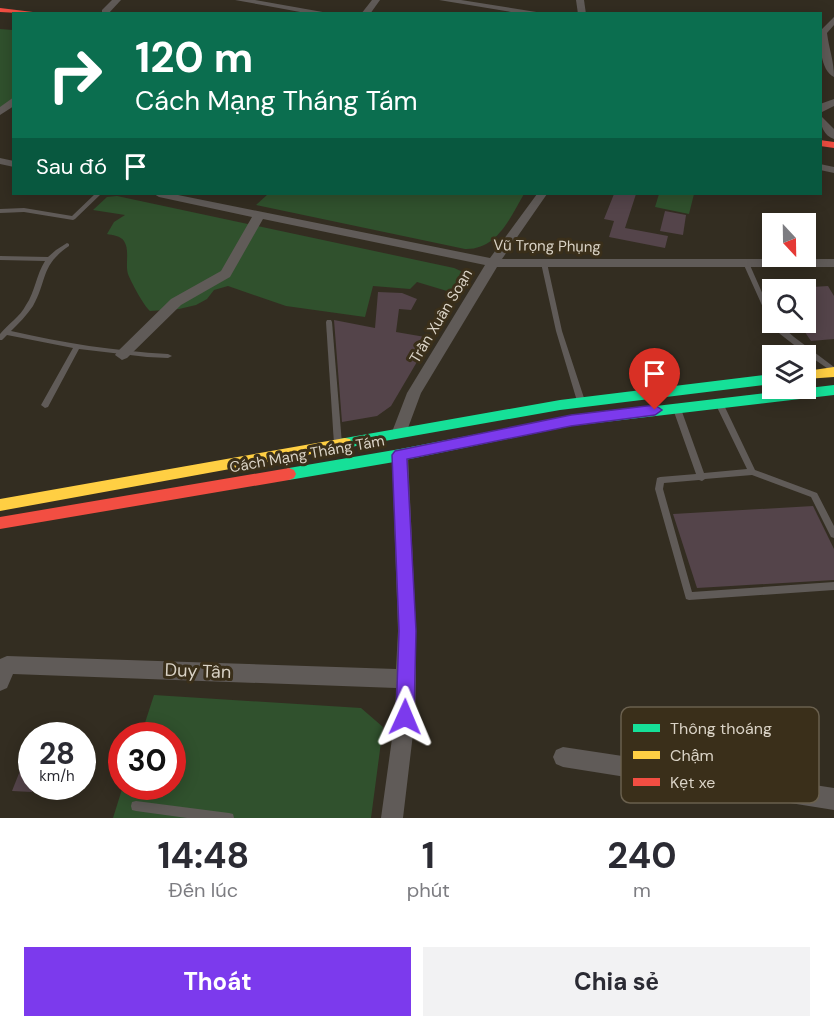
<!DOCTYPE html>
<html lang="vi">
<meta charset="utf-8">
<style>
:root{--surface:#fff;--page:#f2f2f3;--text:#2b2b33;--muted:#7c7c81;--accent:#7c3aed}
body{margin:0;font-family:"DM Sans",sans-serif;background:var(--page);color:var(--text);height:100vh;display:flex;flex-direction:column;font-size:22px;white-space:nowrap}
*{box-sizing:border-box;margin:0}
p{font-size:20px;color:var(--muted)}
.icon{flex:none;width:33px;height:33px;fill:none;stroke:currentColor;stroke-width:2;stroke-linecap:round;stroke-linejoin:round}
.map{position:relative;height:818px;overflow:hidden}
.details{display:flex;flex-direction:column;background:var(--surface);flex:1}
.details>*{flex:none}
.banner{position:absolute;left:12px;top:12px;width:810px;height:183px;border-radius:0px;box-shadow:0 3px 15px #0003;background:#0b6e4f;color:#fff;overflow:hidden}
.needle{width:39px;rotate:158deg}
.buttons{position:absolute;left:762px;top:213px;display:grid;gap:12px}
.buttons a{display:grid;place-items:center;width:54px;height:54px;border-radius:0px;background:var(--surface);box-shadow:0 3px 15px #0003;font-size:30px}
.speed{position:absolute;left:18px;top:722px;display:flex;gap:12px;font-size:30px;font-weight:700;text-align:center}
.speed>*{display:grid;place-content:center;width:78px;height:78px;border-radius:50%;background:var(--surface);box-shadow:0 3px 15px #0003;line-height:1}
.speed small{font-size:15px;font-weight:400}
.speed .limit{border:9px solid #d22;background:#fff;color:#111}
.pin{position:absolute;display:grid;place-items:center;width:51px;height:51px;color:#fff;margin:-62px -26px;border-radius:50% 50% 50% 0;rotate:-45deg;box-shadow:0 0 6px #0007}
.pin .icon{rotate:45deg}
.me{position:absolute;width:66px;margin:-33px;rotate:1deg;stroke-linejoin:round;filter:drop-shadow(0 0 4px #0008)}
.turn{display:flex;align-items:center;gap:21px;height:126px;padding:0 24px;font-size:27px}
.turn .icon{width:78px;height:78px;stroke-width:2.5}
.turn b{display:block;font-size:42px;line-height:51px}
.then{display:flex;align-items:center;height:57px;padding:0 24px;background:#0003;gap:12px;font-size:22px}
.eta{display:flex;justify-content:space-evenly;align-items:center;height:102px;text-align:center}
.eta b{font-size:36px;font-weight:700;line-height:42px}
.action{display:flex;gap:12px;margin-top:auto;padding:12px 24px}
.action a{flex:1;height:69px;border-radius:0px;background:var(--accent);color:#fff;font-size:24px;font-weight:700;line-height:69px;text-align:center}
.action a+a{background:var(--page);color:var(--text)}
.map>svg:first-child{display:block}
.green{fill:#30512d}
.building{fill:#54444a}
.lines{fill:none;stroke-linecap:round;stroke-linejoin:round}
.lane{fill:#605b58;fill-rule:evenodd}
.street{fill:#605b58;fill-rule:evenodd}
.fast{fill:#16e098;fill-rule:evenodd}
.slow{fill:#ffcf43;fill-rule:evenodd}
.jam{fill:#f24e42;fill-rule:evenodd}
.route{fill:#7c3aed;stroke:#51269a;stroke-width:1.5}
.labels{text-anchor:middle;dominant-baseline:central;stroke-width:6;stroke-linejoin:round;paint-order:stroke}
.street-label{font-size:15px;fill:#dad3c6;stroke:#3a2f1a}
.near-street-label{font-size:18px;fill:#dad3c6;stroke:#3a2f1a}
.key{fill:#3a2f1a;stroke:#6a604e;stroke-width:1.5}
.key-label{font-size:16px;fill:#dad3c6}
</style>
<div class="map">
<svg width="834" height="818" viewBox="0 0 834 818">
<rect width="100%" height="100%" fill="#332d21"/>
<g class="green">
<path d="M0 29 13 30V98L0 109Z"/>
<path d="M268 194H524C510 218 497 250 465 249L256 205Z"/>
<path d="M659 194H694L689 214 655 207Z"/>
<path d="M117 196 454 268 463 272 467 281 457 294 417 282 410 289 373 286 365 317 286 306 228 286 214 290 207 299 196 305 179 309 150 311C144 306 131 282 128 274 125 264 130 250 124 241 121 236 112 235 107 234L114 222 125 215 93 210 107 197Z"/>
<path d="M154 695 361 708 383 727 371 818H113L123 786H172V735H141Z"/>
</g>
<g class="building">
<path d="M614 194H636L625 228 668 236 665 248 609 237 614 221 604 219Z"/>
<path d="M665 211 686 215 683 235 660 231Z"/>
<path d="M828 286 834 296V339L811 341 798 322H806V290L796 288Z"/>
<path d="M378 292 402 293 417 299 411 310 399 309 396 332 431 338 391 406 377 416 342 422 334 320 375 328Z"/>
<path d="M813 506 834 549V580L697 588 673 514Z"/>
<path d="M32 743V792L12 791 31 743Z"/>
</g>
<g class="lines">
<g class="lane">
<path d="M95 194H101L75 219 73 220 24 212 0 213V209L24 208 72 216Z"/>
<path d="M67 243 69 244V246C40 266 48 279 33 306 27 315 19 323 11 331 63 343 115 351 168 354L172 356 168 358 147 357 79 349 48 407 45 408 41 405 73 348 7 335 2 340H0V334C8 324 20 317 26 305 35 292 36 275 45 261L0 260V256L48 257 56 250Z"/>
<path d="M544 261 547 263 562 331 585 401 581 404 577 401 556 331 541 263Z"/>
<path d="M746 261 749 263 772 315V322H777L794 337 834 367V373L798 348 780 334 770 323 743 263Z"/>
<path d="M327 320H331L332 322 342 444 341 446H335L334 444 326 322Z"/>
<path d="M719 400 723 403 755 470 817 493 834 526V538L831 537 811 497 752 475 705 479 702 481 699 480 664 483 663 489 692 592 834 582V590L689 600 686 599 655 489 657 478 660 477 696 474 673 409 677 406 681 409 704 473 747 469 715 403Z"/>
<path d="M136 801 229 813 233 814 234 818H187L136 811 132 810 131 806 132 802Z"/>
</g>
<g class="street">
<path d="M112 0H121L108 14H102V10Z"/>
<path d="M235 0H255L334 14H311Z"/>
<path d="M372 0H380L370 14H361Z"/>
<path d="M439 0H461L549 14H523Z"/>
<path d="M576 0H584L586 14H578Z"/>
<path d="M834 17V25L827 33C829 49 834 61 834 77 820 70 820 44 820 31Z"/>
<path d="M14 97V106L0 115V107Z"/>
<path d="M834 99V106L820 113V104Z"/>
<path d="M820 115 834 129V139C824 136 820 125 820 115Z"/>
<path d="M0 158 14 161V167L0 164Z"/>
<path d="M820 164 834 167V173L820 170Z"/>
<path d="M154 194H173L490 258 537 194H547L502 259H834V267H497L421 393 405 436H395L392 432 407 393 485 265 263 219 230 277 181 305 127 358 122 360 115 355 117 352 171 299 221 271 252 217 159 197Z"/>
<path d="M400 449 406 451 408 455 416 631V679L415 717 403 818H381L395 717 396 688 13 674 7 688 0 691V659L7 656 396 669 398 631 392 455 394 451Z"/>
<path d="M563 747 834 788V810L563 767 556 764 553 757 556 750Z"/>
</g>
<g class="fast">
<path d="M772 374V384L560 410 345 448 340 447 338 443 340 439 345 438 560 400Z"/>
<path d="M834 385V395L571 426 400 461 289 480 284 478 282 474 284 470 289 468 400 449 571 416Z"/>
</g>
<g class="slow">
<path d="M834 367V377L806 379V371Z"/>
<path d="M345 438 350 439 352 443 350 447 345 448 0 511V499Z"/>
</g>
<g class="jam">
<path d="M0 8 33 12 36 14 0 12Z"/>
<path d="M820 140 834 142V148L820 146Z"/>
<path d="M289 468 294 470 296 474 294 478 289 480 0 529V517Z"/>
</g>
</g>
<path class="route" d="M655 405 662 410 655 415 571 426 407 459 416 631 414 717 411 723 405 726 399 723 396 717 399 631 392 455 395 451 571 415Z"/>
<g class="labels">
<g class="street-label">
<text transform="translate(547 246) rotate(1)">Vũ Trọng Phụng</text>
<text transform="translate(441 316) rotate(-59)">Trần Xuân Soạn</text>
<text transform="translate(307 454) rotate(-10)">Cách Mạng Tháng Tám</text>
</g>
<g class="near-street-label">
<text transform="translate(198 671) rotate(2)">Duy Tân</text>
</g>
</g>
<rect x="621" y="707" width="198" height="96" rx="9" class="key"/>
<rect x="633" y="724" width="27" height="8" fill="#16e098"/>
<rect x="633" y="751" width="27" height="8" fill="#ffcf43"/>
<rect x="633" y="778" width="27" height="8" fill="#f24e42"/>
<g class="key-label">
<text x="670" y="734">Thông thoáng</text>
<text x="670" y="761">Chậm</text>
<text x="670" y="788">Kẹt xe</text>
</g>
</svg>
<div class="buttons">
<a><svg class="needle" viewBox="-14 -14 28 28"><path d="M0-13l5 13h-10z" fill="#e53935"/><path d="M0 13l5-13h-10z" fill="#7c7c81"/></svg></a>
<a><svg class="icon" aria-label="search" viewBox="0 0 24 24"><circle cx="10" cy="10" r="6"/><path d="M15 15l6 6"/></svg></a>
<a><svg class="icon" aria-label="layers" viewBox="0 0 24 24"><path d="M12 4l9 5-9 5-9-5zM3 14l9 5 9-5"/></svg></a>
</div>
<div class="speed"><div>28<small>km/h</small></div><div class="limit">30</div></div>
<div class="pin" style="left:655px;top:410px;background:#d93025"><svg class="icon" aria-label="arrive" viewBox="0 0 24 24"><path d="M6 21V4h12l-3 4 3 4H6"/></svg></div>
<svg class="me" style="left:405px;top:717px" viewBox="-20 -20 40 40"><path d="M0-17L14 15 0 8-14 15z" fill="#7c3aed" stroke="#fff" stroke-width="4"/></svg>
<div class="banner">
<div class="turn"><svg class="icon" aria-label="right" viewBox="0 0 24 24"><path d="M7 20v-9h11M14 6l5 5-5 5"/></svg><div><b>120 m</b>Cách Mạng Tháng Tám</div></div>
<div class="then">Sau đó<svg class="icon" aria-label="arrive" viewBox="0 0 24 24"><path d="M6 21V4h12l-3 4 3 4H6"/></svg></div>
</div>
</div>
<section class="details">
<div class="eta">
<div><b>14:48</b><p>Đến lúc</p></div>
<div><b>1</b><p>phút</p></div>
<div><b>240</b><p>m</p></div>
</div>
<div class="action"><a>Thoát</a><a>Chia sẻ</a></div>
</section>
